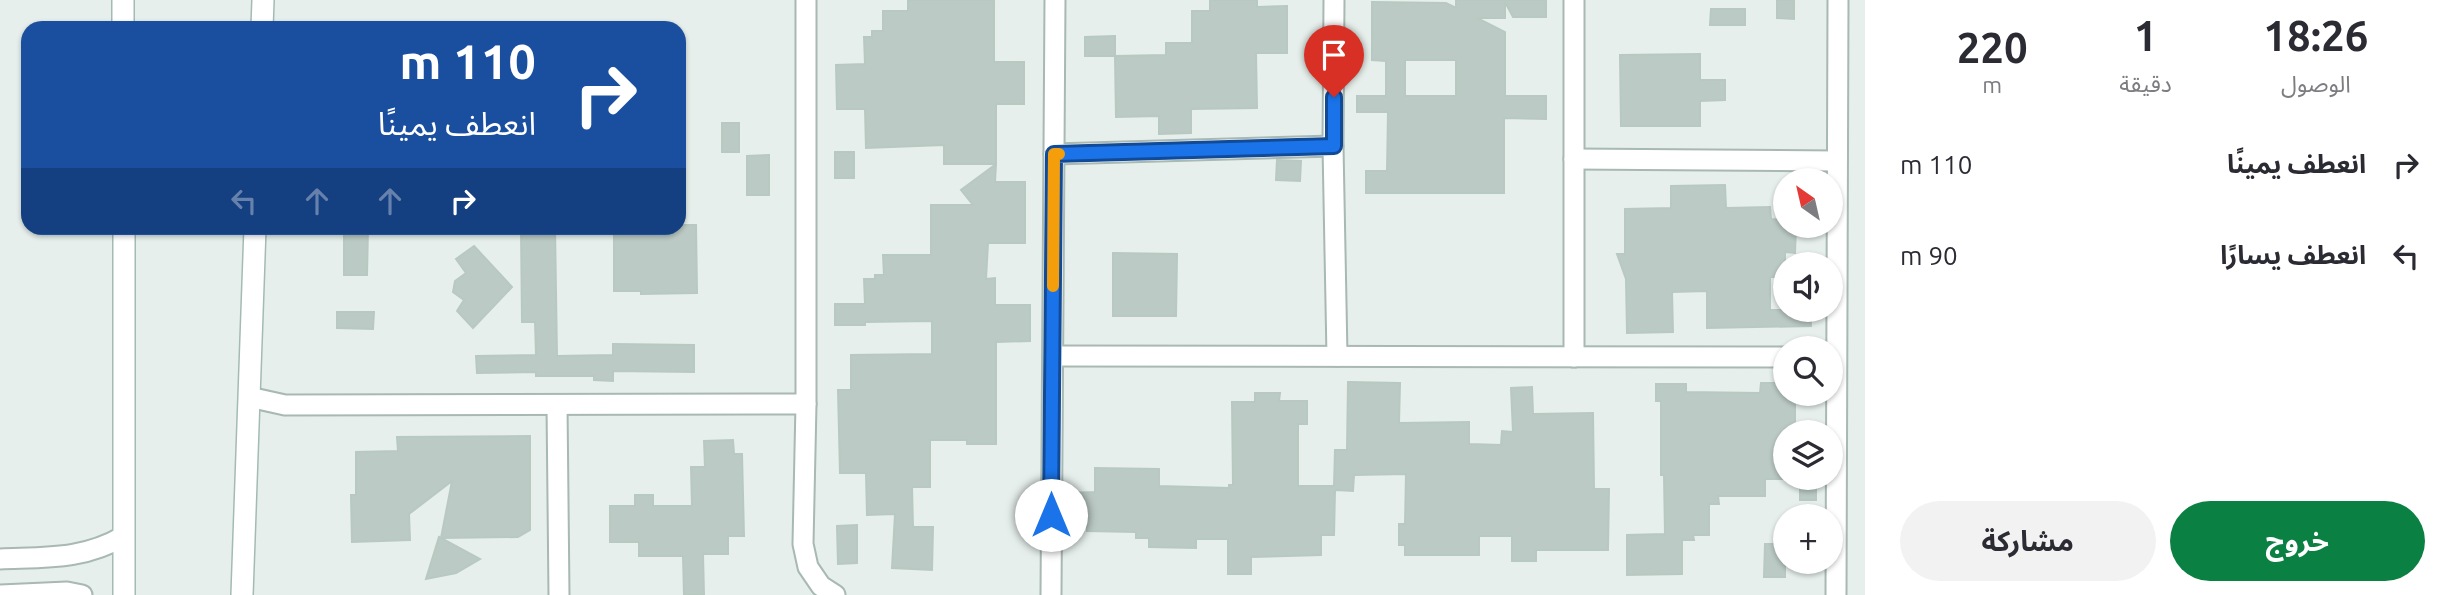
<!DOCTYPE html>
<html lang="ar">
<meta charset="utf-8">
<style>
:root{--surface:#fff;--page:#f2f2f3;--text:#2b2b33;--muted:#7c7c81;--accent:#0b8043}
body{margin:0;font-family:Ubuntu,"Noto Sans Arabic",sans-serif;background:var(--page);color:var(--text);direction:rtl;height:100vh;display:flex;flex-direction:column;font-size:26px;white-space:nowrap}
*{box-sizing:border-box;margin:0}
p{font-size:23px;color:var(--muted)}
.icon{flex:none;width:38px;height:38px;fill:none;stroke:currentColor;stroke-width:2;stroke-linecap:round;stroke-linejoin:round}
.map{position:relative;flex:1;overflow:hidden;direction:ltr}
.details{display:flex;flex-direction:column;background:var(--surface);width:595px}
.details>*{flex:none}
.hud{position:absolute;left:21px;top:21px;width:665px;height:214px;border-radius:21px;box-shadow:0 2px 5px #0004;direction:rtl;background:#1a4fa0;color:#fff;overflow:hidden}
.needle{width:46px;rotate:326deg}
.buttons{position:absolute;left:1773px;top:168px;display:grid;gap:14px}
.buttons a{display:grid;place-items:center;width:70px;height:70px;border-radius:50%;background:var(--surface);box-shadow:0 2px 5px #0004;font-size:35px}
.pin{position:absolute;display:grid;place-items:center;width:60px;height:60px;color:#fff;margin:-72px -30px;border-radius:50% 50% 50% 0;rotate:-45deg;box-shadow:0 0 7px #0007}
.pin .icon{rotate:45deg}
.me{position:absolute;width:77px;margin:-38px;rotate:0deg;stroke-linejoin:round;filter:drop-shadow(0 0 5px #0008)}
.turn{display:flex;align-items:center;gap:24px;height:147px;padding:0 35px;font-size:32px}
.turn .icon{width:91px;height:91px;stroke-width:2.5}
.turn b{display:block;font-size:49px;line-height:60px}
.lanes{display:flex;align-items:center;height:66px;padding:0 35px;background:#0003;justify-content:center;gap:35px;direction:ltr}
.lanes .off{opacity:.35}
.eta{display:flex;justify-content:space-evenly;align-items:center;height:119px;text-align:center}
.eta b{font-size:42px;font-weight:700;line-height:49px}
.action{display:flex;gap:14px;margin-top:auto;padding:14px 35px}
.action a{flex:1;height:80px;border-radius:42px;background:var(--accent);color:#fff;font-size:28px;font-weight:700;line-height:80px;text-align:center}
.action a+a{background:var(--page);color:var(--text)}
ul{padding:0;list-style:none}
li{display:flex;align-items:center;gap:21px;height:91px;padding:0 35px}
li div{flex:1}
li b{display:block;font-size:26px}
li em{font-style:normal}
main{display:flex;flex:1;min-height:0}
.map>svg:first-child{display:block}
.building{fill:#bbcac4;stroke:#b8c9c2;stroke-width:2;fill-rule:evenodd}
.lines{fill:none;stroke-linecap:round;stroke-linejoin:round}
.minor-casing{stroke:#a8b8b2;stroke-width:23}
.secondary-casing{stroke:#a4bbb3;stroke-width:24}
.minor{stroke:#fff;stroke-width:19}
.secondary{stroke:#fff;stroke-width:21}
.route-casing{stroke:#114b97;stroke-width:18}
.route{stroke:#1a73e8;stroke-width:12}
.slow{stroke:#f59e0b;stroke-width:12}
</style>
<main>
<section class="details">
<div class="eta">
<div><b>18:26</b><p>الوصول</p></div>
<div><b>1</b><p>دقيقة</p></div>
<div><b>220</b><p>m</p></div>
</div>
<ul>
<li><svg class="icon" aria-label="right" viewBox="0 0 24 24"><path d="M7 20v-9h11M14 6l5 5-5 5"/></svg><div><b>انعطف يمينًا</b></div><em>110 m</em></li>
<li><svg class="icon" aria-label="left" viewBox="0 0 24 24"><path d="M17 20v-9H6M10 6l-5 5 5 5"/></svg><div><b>انعطف يسارًا</b></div><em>90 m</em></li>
</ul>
<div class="action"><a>خروج</a><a>مشاركة</a></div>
</section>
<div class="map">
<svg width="1865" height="595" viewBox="0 0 1865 595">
<rect width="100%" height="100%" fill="#e6efeb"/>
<g class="building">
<path d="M908 0H994V62H1024V104H996V164H944V145L866 148 865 109H837L836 65 865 64 864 37H872V31H883V11H908Z"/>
<path d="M1210 0H1257V7L1287 6V53H1256L1257 108 1191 109V133L1159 134V116L1116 117 1115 56 1166 55V43H1192V11H1210Z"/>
<path d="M1456 0H1546V17H1513L1505 2V18H1477L1505 32V96H1546V119L1504 118V193H1366V171H1387L1388 112H1357V96H1386V61L1372 60V2L1446 3 1456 8ZM1405 60H1456V96H1405Z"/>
<path d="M1777 0H1794V19L1777 18Z"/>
<path d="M1711 9H1745V25H1710Z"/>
<path d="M1115 36V56H1085V37Z"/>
<path d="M1700 54V80H1725V100L1700 101V126H1621L1620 55Z"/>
<rect x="722" y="123" width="17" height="29"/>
<rect x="835" y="152" width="19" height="26"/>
<path d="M769 155V195H747V156Z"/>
<path d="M1277 160 1301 161 1300 181 1276 180Z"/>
<path d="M996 164 995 182H1025V243H988L986 279 995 278V305H1030V341L996 342V444H967V440H930V487H912L913 527H933L932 570 892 568 895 514 867 515 866 473H840L838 390H851V355L932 354V321L865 322V325H835V304H865L864 279H875V275H884L883 255H931V205H973L961 190Z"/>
<path d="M1725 185 1726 208 1770 207 1771 219 1785 220V226H1796L1795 253 1785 252V277H1770V310H1810L1811 326 1707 328V291L1672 292 1673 332 1627 333 1626 279 1617 254H1625V209L1671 208V186Z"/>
<path d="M679 225H696L697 293 641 294V291H614V228H679Z"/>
<path d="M344 228H368L367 275H344Z"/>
<path d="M521 228H555L557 356 613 355V344L694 345V372L613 371V381L594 380V376H536V372L477 373 476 356 536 355 535 322H522Z"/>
<path d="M474 246 512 287 473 328 457 311 464 300 453 292 455 281 466 273 456 259Z"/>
<path d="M1113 253 1177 254 1176 316H1113Z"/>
<path d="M337 312H374L373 329 337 328Z"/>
<path d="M1348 382 1400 383 1399 423 1469 422V444L1501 445 1502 431 1513 432 1511 388 1532 387 1533 414 1593 413 1594 489H1609L1608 550H1536V561H1512V536H1479V555H1405V545H1399V524H1405L1406 474 1354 475 1353 491 1335 490 1334 535H1321V555L1251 557V574H1228V539H1196V548L1149 547V538H1136V532L1087 531V518H1067V493L1095 492V468L1159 469V486L1229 488V485H1233L1232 402H1255V393H1280L1279 401H1307V424H1298V486H1334L1335 450H1347Z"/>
<path d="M1761 383H1785V394H1795V432H1785V479H1765V496H1718L1719 504H1709V535H1693L1694 540H1682V574L1627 575V535L1665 534 1664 475H1661V401H1656V384H1686V392L1760 393Z"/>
<path d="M530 436V530L518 537 441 538 452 481 409 514 410 540 352 542 351 495H356V452L398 451 397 437Z"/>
<path d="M733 440 734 454H742L744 536H728V554H703L704 595H684L683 556H639V542H610V506H635V495H653V506H692L691 467H705L704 441Z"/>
<rect x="1800" y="478" width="16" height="22"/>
<path d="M857 525V563L838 564 837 526Z"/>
<path d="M439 537 480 559 456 573 426 579Z"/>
<path d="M1765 544H1785V577H1764Z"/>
</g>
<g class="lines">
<g class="minor-casing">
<g id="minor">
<path d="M806 0V404L803 544 808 567 821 586 835 595"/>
<path d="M1334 0 1333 146 1337 356"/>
<path d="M1054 154 1333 146"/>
<path d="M1574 159 1837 161"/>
<path d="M1053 356 1785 357"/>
<path d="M1574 357V0"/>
<path d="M249 397 285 405 806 404"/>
<path d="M557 405 559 595"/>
<path d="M0 559C46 557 83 560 124 536"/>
<path d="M0 595 67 592 82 595"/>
<path d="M1051 595 1055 0"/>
<path d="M1836 595 1838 0"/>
</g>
</g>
<g class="secondary-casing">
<g id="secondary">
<path d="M123 0V28"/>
<path d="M262 28 263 0"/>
<path d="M124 228V595"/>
<path d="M242 595 255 228"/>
</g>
</g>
<use href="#minor" class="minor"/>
<use href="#secondary" class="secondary"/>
</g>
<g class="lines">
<g class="route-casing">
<path id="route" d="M1051 515 1054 154 1334 146V97"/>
</g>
<use href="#route" class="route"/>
<path class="slow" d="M1053 286 1054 154H1059"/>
</g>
</svg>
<div class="buttons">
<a><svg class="needle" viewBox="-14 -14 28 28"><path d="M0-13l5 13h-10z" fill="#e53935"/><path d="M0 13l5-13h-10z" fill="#7c7c81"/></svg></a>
<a><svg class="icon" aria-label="sound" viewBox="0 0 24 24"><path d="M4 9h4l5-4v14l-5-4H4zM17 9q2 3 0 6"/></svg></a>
<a><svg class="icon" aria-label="search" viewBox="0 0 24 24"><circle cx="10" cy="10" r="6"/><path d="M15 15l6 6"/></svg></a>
<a><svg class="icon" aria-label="layers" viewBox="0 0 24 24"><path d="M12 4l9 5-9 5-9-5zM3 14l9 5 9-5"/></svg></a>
<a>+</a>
</div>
<div class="pin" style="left:1334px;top:97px;background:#d93025"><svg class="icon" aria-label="arrive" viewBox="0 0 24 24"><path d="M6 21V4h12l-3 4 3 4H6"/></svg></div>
<svg class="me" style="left:1051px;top:515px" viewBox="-20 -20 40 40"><circle r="19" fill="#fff"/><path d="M0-13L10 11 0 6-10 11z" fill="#1a73e8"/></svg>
<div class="hud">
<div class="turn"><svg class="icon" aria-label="right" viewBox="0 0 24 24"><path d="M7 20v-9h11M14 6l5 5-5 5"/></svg><div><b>110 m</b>انعطف يمينًا</div></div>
<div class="lanes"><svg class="icon off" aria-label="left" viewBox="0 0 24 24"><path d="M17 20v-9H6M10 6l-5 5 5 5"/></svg><svg class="icon off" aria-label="ahead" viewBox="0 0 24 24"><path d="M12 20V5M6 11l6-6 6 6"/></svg><svg class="icon off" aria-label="ahead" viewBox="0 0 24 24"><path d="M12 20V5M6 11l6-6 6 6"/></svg><svg class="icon" aria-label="right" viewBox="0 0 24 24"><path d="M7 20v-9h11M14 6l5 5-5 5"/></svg></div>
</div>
</div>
</main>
